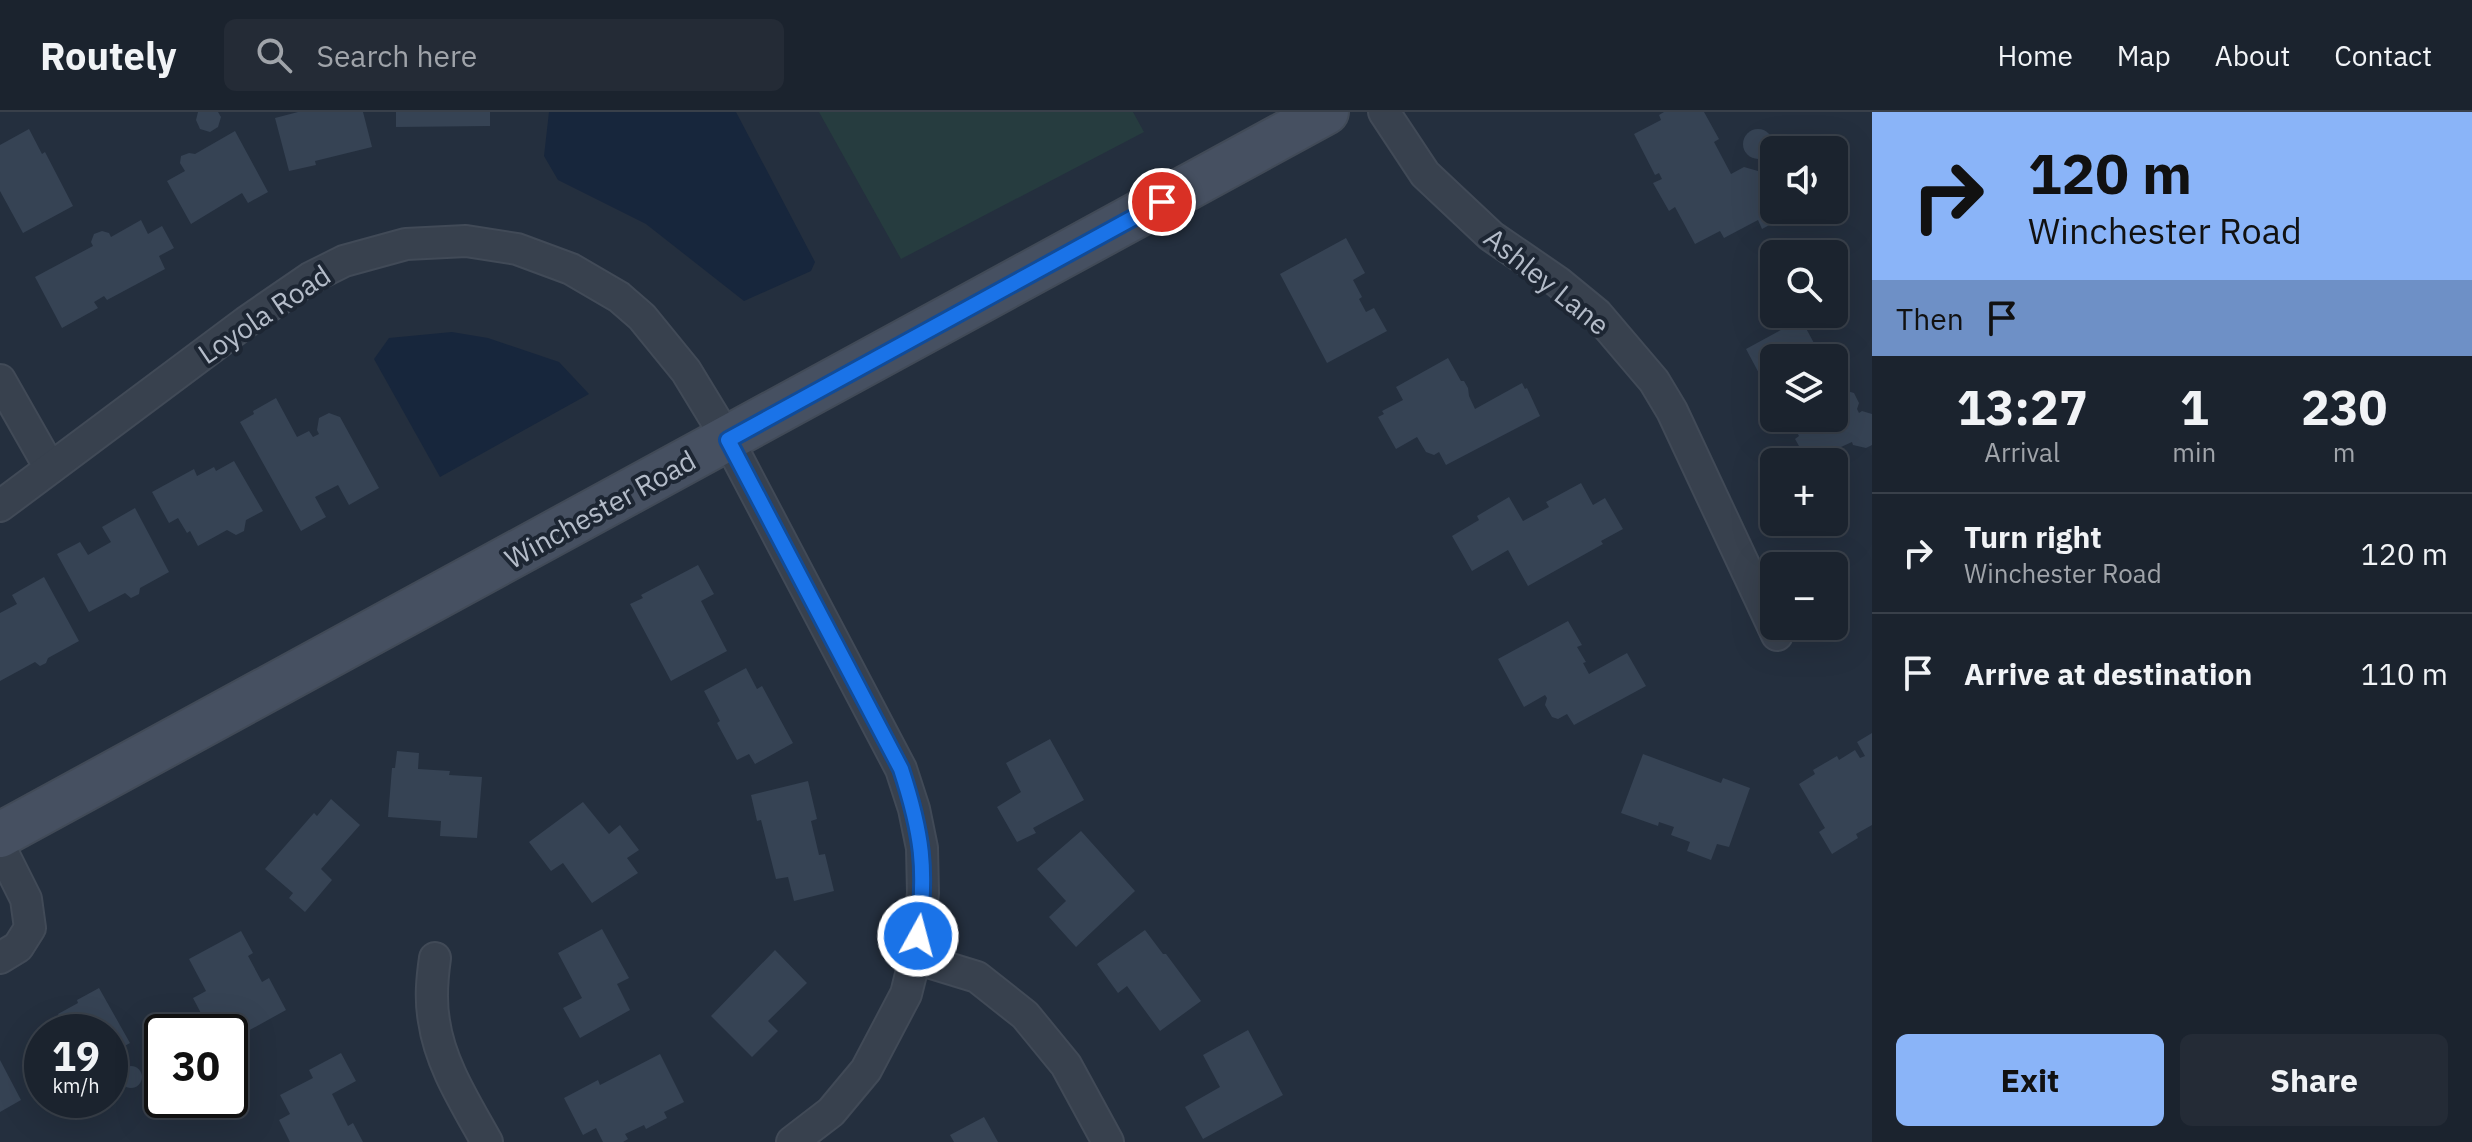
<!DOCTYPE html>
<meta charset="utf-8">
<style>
:root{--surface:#1b232e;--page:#242b36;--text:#f1f3f6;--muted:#a0a4aa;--line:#39404a;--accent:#8ab4f8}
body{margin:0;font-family:"IBM Plex Sans",sans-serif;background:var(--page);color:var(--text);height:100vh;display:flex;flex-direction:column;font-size:30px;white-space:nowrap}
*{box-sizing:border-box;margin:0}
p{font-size:26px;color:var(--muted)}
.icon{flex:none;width:44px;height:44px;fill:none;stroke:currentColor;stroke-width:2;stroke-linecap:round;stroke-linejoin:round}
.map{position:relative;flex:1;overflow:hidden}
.panel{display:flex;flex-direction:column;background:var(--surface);width:600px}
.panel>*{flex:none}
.banner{background:#8ab4f8;color:#111;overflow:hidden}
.controls{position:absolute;left:1760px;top:24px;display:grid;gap:16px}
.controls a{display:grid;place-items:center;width:88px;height:88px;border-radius:12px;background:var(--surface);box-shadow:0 8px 32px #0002,0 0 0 2px var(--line);font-size:40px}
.speed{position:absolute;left:24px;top:902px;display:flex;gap:16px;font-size:40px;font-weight:700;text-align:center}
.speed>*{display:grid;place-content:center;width:104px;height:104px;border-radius:50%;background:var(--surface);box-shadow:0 8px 32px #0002,0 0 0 2px var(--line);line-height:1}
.speed small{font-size:20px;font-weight:400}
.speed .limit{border:4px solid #111;border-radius:12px;background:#fff;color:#111}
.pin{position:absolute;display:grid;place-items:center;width:68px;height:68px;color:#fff;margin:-34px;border:4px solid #fff;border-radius:50%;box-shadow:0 2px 8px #0007}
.me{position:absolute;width:88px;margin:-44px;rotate:7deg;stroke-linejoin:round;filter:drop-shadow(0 0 6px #0008)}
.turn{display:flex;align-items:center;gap:28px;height:168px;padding:0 24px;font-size:36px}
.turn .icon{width:104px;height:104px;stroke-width:2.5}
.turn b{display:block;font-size:56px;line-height:68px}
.then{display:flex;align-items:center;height:76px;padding:0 24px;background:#0003;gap:16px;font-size:30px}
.eta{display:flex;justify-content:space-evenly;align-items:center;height:136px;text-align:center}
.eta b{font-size:48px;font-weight:700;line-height:56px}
.cta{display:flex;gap:16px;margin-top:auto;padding:16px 24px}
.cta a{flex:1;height:92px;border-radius:12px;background:var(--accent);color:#111;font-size:32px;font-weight:700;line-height:92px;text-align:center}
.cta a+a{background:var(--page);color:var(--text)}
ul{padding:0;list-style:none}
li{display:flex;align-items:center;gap:24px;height:120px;padding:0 24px;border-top:2px solid var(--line)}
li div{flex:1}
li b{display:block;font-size:30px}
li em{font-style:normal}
header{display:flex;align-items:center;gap:48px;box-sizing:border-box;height:112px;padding:0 40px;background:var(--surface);border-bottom:2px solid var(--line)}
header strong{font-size:38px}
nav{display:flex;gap:44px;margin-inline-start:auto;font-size:28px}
.search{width:560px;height:72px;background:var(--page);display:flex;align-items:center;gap:20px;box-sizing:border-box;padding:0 28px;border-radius:12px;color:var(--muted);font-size:30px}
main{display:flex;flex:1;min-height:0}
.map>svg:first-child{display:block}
.green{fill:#263c3f}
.water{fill:#17263c}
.building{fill:#364354}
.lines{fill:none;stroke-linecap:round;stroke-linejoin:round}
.minor-casing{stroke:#414a57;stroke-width:34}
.secondary-casing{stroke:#414a57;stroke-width:48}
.minor{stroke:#38414e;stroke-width:30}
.secondary{stroke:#465061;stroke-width:44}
.route-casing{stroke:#114b97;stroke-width:20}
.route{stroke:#1a73e8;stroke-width:14}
.labels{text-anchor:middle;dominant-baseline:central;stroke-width:8;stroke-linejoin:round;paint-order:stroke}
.street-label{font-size:28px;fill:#b4bcc9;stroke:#1d2633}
</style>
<header>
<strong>Routely</strong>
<div class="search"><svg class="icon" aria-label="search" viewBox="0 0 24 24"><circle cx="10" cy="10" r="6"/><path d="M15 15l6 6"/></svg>Search here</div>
<nav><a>Home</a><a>Map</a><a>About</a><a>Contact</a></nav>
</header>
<main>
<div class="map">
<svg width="1872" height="1030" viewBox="0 0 1872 1030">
<rect width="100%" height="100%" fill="#242f3e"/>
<path class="green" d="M819 0H1133L1144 20 901 147Z"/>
<g class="water">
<path d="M549 0H736L815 150 811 159 744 189 646 112 558 68 544 44Z"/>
<path d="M452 220 488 226 559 250 589 282 440 365 374 247 389 226Z"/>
</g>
<g class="building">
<path d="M198 0H218L221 5 218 15 210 20 200 17 196 8Z"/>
<path d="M298 0H363L372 35 315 49 316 53 289 59 275 6Z"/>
<path d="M396 0H490V14L396 15Z"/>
<path d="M1664 0H1704L1719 27 1714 30 1731 62 1744 55 1758 59 1764 69 1774 63V98H1797L1762 117 1758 108 1724 126 1720 119 1695 132 1675 95 1669 99 1653 71 1662 67 1659 61 1655 63 1634 22 1661 8 1659 3Z"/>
<circle cx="1758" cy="32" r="15"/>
<path d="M29 17 42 42 45 40 73 94 23 121 0 79V33Z"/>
<path d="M235 19 268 80 248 91 242 81 191 112 167 69 185 59 180 51 181 44 189 41 195 42Z"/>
<path d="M141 108 148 122 162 114 174 136 159 144 165 157 107 188 104 184 94 190 98 196 62 216 35 165 93 134 91 130 94 122 102 119 109 121 111 125Z"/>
<path d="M1346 126 1365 161 1353 168 1362 185 1359 187 1366 200 1374 196 1387 219 1327 251 1280 162Z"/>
<path d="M1801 207 1822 246H1774V277L1769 280 1746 237Z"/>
<path d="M1448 246 1461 269H1464L1468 276 1469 284 1475 297 1522 271 1525 277 1527 276 1540 304 1446 353 1439 340 1434 343 1426 340 1417 325 1396 337 1378 305 1384 302 1382 299 1403 288 1396 275Z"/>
<path d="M1834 268 1841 280 1844 278 1854 281 1859 291 1857 297 1859 301 1862 299 1872 302V333L1866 336 1853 333 1852 330 1808 350 1795 327 1799 324 1789 306H1834Z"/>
<path d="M276 286 297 325 309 319 313 325 319 322 317 318 319 306 329 301 340 305 379 376 349 393 338 373 315 385 326 405 301 419 240 310 254 302 253 299Z"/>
<path d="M234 349 263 399 246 408 244 419 236 423 227 418 198 434 190 419 187 421 178 406 169 411 152 380 194 357 197 364 214 355 216 359Z"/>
<path d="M1581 371 1593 393 1605 386 1623 417 1601 429 1603 432 1528 474 1508 438 1472 459 1452 424 1479 408 1477 404 1509 385 1523 409 1549 395 1546 390Z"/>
<path d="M135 396 169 460 140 476 139 482 131 486 125 481 89 500 57 442 80 430 88 443 111 430 102 415Z"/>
<path d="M698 453 714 482 701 489 727 539 671 569 630 492 643 486 641 483Z"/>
<path d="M44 465 79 529 48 546 46 551 40 554 35 550 0 569V501L17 492 12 483Z"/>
<path d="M1568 509 1582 533 1577 535 1586 550 1583 551 1589 562 1627 541 1646 574 1574 613 1567 602 1558 607 1552 605 1545 593 1547 586 1545 583 1524 595 1498 547Z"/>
<path d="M746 556 757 577 762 574 793 631 755 652 749 642 737 648 717 611 720 609 704 579Z"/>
<path d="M1872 621V713L1856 722 1858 726 1832 742 1819 720 1825 716 1799 672 1815 662 1813 658 1837 644 1839 648 1855 638 1860 646 1865 644 1857 630Z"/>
<path d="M1050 627 1084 688 1033 716 1036 721 1017 730 997 695 1021 680 1006 651Z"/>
<path d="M397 639 419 641 418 657 450 659 449 663 482 665 477 726 440 724 441 709 388 705 392 656H395Z"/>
<path d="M1643 642 1721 671 1723 666 1750 676 1729 735 1717 732 1711 748 1687 739 1690 730 1671 723 1674 715 1659 710 1658 714 1621 701Z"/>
<path d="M808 669 817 707 811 709 819 743 825 742 834 779 794 789 788 765 776 767 761 708 757 709 751 683Z"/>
<path d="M331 687 360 713 321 757 332 768 305 800 289 786 293 781 265 757 314 701 317 704Z"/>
<path d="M583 690 609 722 620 713 639 738 627 746 638 761 592 791 563 751 551 759 529 730Z"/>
<path d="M1081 719 1135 779 1076 835 1049 805 1066 789 1037 757Z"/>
<path d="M602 817 629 866 617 872 630 898 580 926 563 896 582 886 558 841Z"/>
<path d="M1145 818 1163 842H1166L1201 889 1160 919 1127 874 1118 881 1097 852Z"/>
<path d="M241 819 253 841 248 844 262 870 269 866 286 898 230 929V920H223L213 902 204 907 193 886 206 879 189 847Z"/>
<path d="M775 838 807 871 768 909 778 919 752 945 711 904Z"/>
<path d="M99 876 130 931 110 942V920H68L58 902 78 891 77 888Z"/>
<path d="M1248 918 1283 983 1203 1027 1185 995 1220 975 1203 943Z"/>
<path d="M42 940V969L30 947Z"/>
<path d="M341 941 356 969 332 982 348 1014 353 1011 363 1030H290L279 1008 290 1002 280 983 313 966 309 958Z"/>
<path d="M660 942 684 990 664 1000 667 1006 646 1017 644 1013 625 1022 628 1027 623 1030H603L596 1016 583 1023 564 986 598 968 600 973Z"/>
<path d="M0 948 21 988 0 1000Z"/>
<circle cx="131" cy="965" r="11"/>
<path d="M984 1005 998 1030H954L950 1023Z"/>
</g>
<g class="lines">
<g class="minor-casing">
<g id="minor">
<path d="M1384 0 1425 62 1491 124 1558 170 1597 202 1654 269 1672 299 1777 523"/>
<path d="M0 268 50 356"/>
<path d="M0 394 246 210 310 166 344 149 406 132 466 129 517 137 571 157 619 185 642 205 686 259 728 328 901 657 914 697 922 736 923 781 915 846 906 882 866 958 831 1000 792 1030"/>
<path d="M0 735 26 787 30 816 18 835 0 846"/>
<path d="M435 846C432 867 430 887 434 909 440 952 466 992 487 1030"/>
<path d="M915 846 977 865 1025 903 1066 953 1108 1030"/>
</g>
</g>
<g class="secondary-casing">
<path id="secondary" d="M0 723 1326 0"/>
</g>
<use href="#minor" class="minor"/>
<use href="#secondary" class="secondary"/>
</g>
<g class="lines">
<g class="route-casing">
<path id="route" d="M918 824C927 758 922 721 901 657L728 328 1162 90"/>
</g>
<use href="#route" class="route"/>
</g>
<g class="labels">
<g class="street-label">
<text transform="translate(1547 169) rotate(39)">Ashley Lane</text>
<text transform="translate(264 202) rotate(-34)">Loyola Road</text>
<text transform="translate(600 397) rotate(-29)">Winchester Road</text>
</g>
</g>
</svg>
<div class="controls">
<a><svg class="icon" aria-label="sound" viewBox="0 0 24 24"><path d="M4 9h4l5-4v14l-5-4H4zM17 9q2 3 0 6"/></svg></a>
<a><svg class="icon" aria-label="search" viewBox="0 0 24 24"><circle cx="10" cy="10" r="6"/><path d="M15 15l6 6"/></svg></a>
<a><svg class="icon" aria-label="layers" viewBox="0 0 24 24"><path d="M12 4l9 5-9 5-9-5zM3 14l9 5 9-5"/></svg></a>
<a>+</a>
<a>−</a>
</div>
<div class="speed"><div>19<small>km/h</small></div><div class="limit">30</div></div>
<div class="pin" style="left:1162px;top:90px;background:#d93025"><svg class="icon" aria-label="arrive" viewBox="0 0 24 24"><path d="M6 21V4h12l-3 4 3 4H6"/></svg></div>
<svg class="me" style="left:918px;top:824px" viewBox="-20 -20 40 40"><circle r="17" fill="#1a73e8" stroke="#fff" stroke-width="3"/><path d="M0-11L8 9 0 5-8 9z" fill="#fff"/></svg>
</div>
<section class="panel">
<div class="banner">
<div class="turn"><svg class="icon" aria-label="right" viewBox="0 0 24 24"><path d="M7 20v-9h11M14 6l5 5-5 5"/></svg><div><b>120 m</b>Winchester Road</div></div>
<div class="then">Then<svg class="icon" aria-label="arrive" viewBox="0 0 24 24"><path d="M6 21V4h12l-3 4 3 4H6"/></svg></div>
</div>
<div class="eta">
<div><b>13:27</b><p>Arrival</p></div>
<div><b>1</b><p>min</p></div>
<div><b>230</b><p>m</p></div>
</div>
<ul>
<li><svg class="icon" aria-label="right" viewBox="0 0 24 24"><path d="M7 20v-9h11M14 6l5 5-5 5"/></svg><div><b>Turn right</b><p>Winchester Road</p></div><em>120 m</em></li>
<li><svg class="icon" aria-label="arrive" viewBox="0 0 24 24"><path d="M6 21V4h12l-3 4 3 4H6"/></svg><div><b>Arrive at destination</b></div><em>110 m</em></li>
</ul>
<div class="cta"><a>Exit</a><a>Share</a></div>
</section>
</main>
